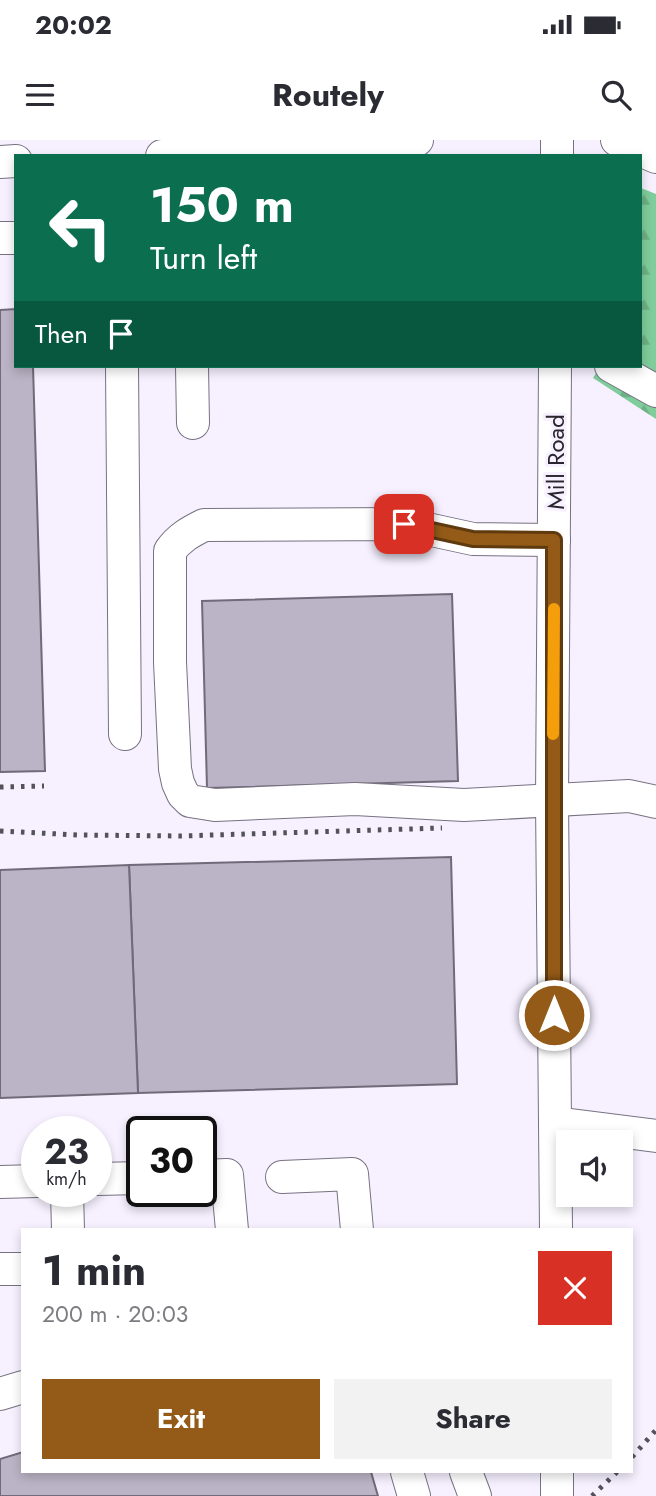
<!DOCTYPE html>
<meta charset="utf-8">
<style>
:root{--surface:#fff;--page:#f2f2f3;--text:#2b2b33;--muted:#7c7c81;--accent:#945a17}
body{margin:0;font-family:Jost,sans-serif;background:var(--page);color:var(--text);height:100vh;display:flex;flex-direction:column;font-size:26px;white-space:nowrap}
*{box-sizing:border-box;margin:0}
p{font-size:23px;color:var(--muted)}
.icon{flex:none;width:38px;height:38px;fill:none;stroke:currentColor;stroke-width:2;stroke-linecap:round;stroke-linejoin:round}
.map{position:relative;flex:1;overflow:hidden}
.drawer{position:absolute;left:21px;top:1088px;width:612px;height:245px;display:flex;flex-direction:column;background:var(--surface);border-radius:0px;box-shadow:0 4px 10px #0003}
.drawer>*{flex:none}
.guide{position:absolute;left:14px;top:14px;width:628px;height:214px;border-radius:0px;box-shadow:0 4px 10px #0003;background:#0b6e4f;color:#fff;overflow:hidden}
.fabs{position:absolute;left:556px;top:990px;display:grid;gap:14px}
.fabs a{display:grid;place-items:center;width:77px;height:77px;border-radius:0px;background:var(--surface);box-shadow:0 4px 10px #0003;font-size:35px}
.speed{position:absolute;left:21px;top:976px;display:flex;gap:14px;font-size:35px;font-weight:700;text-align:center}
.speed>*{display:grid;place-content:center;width:91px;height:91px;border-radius:50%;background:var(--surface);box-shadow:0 4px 10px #0003;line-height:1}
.speed small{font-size:18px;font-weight:400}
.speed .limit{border:4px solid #111;border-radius:10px;background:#fff;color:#111}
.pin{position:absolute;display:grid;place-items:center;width:60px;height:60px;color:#fff;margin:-30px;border-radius:14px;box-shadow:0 4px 10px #0006}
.me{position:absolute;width:77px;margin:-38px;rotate:0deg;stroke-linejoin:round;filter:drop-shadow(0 0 5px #0008)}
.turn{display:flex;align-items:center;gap:24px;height:147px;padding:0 21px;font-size:32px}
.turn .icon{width:91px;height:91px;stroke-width:2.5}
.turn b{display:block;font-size:49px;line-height:60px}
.then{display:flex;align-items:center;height:66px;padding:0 21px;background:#0003;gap:14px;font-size:26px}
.round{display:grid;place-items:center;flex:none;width:74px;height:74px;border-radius:0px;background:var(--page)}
.headline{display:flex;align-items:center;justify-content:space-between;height:119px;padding:0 21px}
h1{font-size:42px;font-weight:700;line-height:52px}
.action{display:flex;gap:14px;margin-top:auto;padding:14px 21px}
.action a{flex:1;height:80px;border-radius:0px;background:var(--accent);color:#fff;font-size:28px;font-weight:700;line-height:80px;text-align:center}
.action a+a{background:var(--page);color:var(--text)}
.status{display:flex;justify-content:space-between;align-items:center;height:49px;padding:0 35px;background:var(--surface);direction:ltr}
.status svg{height:19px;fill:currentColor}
header{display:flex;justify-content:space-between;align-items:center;height:91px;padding:0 21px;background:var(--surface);font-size:32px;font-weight:700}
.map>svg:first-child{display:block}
.forest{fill:url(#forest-firs)}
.building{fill:#bbb4c6;stroke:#716a7a;stroke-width:2}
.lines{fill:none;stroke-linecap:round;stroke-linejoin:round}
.minor-casing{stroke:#777181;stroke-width:34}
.minor{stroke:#fff;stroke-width:32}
.rail{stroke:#545259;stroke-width:5;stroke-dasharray:3.5 7;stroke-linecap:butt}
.route-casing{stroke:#603a0f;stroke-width:18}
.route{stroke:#945a17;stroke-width:12}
.slow{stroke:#f59e0b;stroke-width:12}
.labels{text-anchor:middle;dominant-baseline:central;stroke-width:6;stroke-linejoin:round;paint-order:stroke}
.street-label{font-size:24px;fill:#28262c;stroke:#f6f0ff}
</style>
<div class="status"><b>20:02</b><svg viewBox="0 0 49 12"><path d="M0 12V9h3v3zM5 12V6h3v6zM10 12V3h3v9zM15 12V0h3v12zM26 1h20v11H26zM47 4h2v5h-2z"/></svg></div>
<header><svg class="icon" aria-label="menu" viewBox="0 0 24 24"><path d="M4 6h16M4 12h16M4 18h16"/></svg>Routely<svg class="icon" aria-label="search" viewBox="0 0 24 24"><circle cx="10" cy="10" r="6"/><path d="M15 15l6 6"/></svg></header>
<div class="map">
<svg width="656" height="1356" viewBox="0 0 656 1356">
<defs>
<pattern id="forest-firs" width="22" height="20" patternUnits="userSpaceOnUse" patternTransform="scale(1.75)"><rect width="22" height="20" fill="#7fcd9b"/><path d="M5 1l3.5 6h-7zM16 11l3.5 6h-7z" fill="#6eb086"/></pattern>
</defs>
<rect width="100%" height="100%" fill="#f6f0ff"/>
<path class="forest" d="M641 48 656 54V279L593 238 600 226H640Z"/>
<g class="building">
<path d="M16 169V226H33L45 631 0 632V170Z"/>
<path d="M452 454 458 641 207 648 202 461Z"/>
<path d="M451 717 457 944 138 953 129 725Z"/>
<path d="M129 725 138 953 0 958V730Z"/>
<path d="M23 1312V1332H371L378 1356H0V1319Z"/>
</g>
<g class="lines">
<g class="minor-casing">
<g id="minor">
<path d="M617 0 656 17"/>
<path d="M162 16 281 11 417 0"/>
<path d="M557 16V0"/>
<path d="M0 22 16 21"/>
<path d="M0 98H16"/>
<path d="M122 226 125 594"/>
<path d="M192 226 193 283"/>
<path d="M555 226 552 660 556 1090"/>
<path d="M611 226 656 251"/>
<path d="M554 400 473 399 404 384 204 385C190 392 179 398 170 411V522L175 629 178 643 183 654 190 661 215 665 355 659 464 665 629 656 656 662"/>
<path d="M555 983 656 996"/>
<path d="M201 1036 227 1035 232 1090"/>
<path d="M282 1037 352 1034 357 1090"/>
<path d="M96 1039 142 1038"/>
<path d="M0 1042 37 1041"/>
<path d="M67 1052 68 1090"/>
<path d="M0 1129H23"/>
<path d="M0 1254 23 1247"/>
<path d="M407 1332 414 1356"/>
<path d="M466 1332 475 1356"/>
<path d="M557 1332V1356"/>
</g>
</g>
<use href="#minor" class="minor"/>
<g class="rail">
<path d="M0 647 44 646"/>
<path d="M0 691 78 695 181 696 442 688"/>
<path d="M632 1317 656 1290"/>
<path d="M592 1356 617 1332"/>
</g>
</g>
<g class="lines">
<g class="route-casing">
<path id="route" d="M404 384 473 399 554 400V875"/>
</g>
<use href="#route" class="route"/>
<path class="slow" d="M553 594 554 469"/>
</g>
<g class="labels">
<g class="street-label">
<text transform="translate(555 322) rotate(-90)">Mill Road</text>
</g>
</g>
</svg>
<div class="fabs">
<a><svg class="icon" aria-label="sound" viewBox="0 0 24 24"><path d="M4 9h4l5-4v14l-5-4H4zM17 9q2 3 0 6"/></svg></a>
</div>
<div class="speed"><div>23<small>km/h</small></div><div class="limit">30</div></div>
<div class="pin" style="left:404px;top:384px;background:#d93025"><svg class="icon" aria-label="arrive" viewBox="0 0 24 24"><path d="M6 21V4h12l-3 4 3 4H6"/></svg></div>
<svg class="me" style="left:554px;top:875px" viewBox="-20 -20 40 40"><circle r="17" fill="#945a17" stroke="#fff" stroke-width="3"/><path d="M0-11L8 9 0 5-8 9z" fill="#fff"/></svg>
<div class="guide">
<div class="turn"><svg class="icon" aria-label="left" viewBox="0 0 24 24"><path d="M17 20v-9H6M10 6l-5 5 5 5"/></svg><div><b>150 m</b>Turn left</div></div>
<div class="then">Then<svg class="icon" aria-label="arrive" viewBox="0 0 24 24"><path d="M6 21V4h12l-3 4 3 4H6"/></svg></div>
</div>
<section class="drawer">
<div class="headline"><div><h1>1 min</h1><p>200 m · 20:03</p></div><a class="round" style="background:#d93025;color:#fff"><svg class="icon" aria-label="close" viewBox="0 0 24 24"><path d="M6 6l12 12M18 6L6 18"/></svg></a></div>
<div class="action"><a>Exit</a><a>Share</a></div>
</section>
</div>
